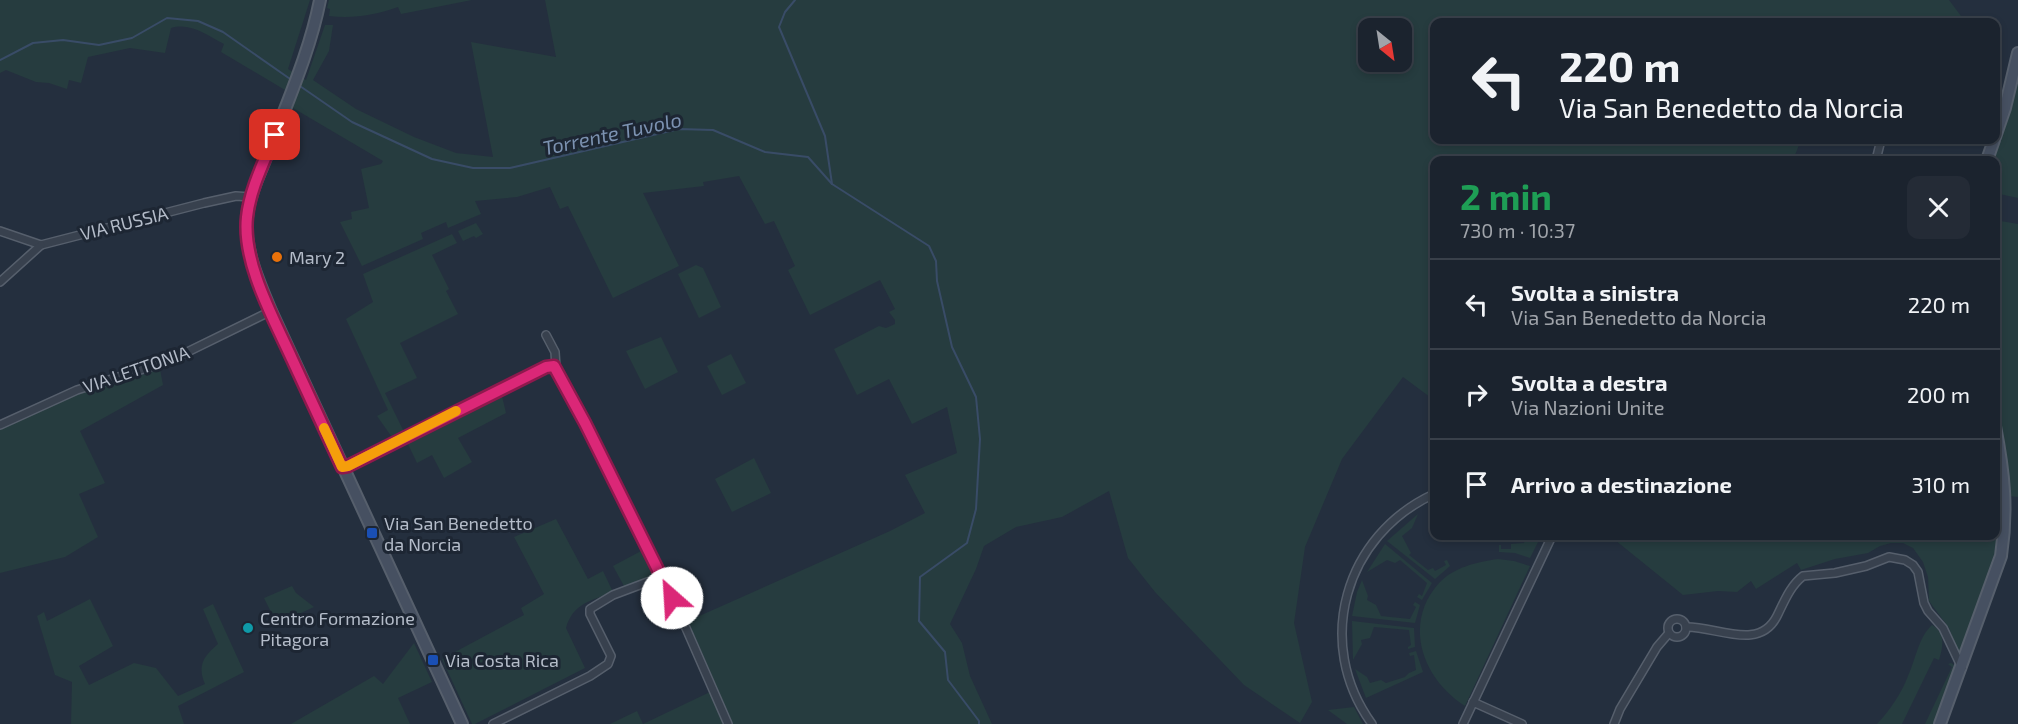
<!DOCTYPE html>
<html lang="it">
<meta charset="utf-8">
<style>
:root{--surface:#1b232e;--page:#242b36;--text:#f1f3f6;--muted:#a0a4aa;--line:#39404a}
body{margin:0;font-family:"Exo 2",sans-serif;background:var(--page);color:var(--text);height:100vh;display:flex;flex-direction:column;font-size:22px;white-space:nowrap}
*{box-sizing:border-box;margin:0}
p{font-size:20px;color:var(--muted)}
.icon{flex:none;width:33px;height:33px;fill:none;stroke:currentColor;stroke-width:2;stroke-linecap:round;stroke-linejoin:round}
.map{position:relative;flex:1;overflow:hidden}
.drawer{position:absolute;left:1430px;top:156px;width:570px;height:384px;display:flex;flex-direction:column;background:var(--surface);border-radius:12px;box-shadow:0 3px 9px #0003,0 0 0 2px var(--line)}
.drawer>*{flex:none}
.banner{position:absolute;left:1430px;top:18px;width:570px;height:126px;border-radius:12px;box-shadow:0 3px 9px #0003,0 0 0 2px var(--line);background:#1b232e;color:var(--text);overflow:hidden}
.needle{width:39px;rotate:150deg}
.buttons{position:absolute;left:1358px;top:18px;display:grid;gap:12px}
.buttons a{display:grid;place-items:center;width:54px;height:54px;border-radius:12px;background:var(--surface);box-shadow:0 3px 9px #0003,0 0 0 2px var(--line);font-size:30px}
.pin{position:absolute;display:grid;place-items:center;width:51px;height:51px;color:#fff;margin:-26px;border-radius:12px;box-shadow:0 3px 9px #0006}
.me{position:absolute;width:66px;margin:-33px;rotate:334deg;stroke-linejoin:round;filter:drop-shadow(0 0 4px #0008)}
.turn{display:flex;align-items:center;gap:21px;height:126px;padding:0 30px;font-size:27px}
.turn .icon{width:78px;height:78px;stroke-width:2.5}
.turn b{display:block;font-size:42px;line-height:51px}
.round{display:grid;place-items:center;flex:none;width:63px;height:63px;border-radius:12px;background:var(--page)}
.head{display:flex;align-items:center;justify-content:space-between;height:102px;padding:0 30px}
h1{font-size:36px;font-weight:700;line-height:45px;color:#1e9e55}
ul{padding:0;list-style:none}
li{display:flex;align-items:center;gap:18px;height:90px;padding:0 30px;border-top:2px solid var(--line)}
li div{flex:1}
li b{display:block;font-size:22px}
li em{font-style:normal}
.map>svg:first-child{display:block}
.green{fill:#263c3f;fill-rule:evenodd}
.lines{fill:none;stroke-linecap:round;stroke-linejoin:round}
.stream{stroke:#394c67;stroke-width:2}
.street-casing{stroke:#565f6c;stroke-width:10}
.secondary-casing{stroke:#565f6c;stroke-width:14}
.street{stroke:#38414e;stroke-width:7}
.secondary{stroke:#465061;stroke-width:10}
.route-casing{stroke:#8e194d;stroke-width:15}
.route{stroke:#db2777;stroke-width:10}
.slow{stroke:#f59e0b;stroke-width:10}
.food-dot{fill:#e8710a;stroke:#1d2633;stroke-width:2}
.transit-dot{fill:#1a4fb4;stroke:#1d2633;stroke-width:2}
.culture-dot{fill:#0f9aa8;stroke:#1d2633;stroke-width:2}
.labels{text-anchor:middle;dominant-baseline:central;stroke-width:6;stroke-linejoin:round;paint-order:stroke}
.street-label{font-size:18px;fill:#b4bcc9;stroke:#1d2633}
.poi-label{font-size:18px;fill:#b4bcc9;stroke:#1d2633;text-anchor:start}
.water-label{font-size:20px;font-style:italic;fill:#7c92b1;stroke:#1d2633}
</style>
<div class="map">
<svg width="2018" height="724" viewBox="0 0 2018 724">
<rect width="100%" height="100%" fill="#242f3e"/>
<g class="green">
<path d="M0 0H310L288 69 306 80 325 25H333L329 51 313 80 356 109 414 137 456 153 493 157 471 42 556 57 545 0H1949L1961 16 1959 22H1434V140H1801L1793 160H1434V400L1403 377 1342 459 1305 547 1294 623 1312 702 1300 723 1244 685 1155 592 1128 558 1109 491 1062 517 1016 527 984 546 976 569 950 624 962 643 970 676 992 724H733L688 621 890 531 925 513 905 475 957 453 947 407 912 424 889 379 857 395 834 349 879 326 886 328 895 324V320L889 312 895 309 880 280 810 315 788 270 795 266 774 221 765 224 739 176 703 182 704 186 643 193 679 266 613 298 568 206 560 209 550 187 517 197 475 201 481 214 448 228 446 222 421 233 423 239 362 266 340 222 352 219 351 212 369 208 361 169 381 164 383 161 293 108 290 114 287 113 296 93 287 87 285 90 221 52 224 44C207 35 190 22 171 28L165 53 130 48 88 57 81 83 69 80 67 89 49 83 36 82 6 70 0 73ZM1368 28H1401V62H1368Z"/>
<path d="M329 0H472L401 14 398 7C375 15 353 19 329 16L330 9 327 8Z"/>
<path d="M2018 72V198L1995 193V160H1987Z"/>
<path d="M1995 220 2018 224V497L2009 496 1995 407Z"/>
<path d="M476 223 483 234 476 238 474 236 463 241 458 231Z"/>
<path d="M452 234 457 243 432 255 449 289 446 291 458 314 400 343 417 378 385 393 405 434 394 440 377 416 388 410 346 319 373 302 363 274Z"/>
<path d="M696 265 703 268 721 307 699 318 678 274Z"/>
<path d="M661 337 678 372 645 389 626 351Z"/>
<path d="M731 354 746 383 722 395 707 366Z"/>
<path d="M160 369 163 385 80 431 105 483 79 494 98 537 65 557 0 573V429L79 393 100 385 133 378Z"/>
<path d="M501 392 506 413 458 438 472 462 444 478 432 455 417 463 406 440Z"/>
<path d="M1995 452 2002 496 1997 555 1961 654 1958 652 1949 628 1929 601 1928 577 1923 562 1913 548 1903 543H1891L1880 546 1868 553 1835 559 1801 570 1797 563 1756 589 1751 581 1737 592 1718 591 1683 595 1610 536H1995Z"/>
<path d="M754 458 771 493 732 512 715 479Z"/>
<path d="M1418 514 1412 528 1402 536 1411 553 1409 555 1428 570 1433 568 1435 571 1446 565 1444 561 1447 560 1450 566 1435 579 1387 541Z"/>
<path d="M556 519 588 579 603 571 613 592C591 601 573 603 566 628L585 668 475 724H472L442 659 524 615 521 608 544 594 514 537Z"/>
<path d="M1526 536H1541L1530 558 1515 553 1499 552V545H1501V549H1511V544L1524 543Z"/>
<path d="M1385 544 1432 583 1422 600 1417 597 1419 594 1422 596 1427 583 1400 560 1395 563 1387 560 1367 572Z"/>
<path d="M643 550 656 575 624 586 613 566Z"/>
<path d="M1498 559 1514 561 1530 566 1465 706C1423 680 1402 624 1439 583 1454 567 1477 562 1498 559Z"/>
<path d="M1362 580 1368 596 1367 600 1376 605 1381 616 1410 619 1416 607 1413 605 1415 602 1420 605 1415 623 1352 616 1357 592Z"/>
<path d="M292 586 296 593 314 607 277 624 264 598Z"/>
<path d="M90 599 113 646 79 666 89 685 134 663 156 668 178 696 205 684C197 665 204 656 218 644L203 609 213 604 244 672 178 706 184 724H71L72 682 55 675 37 616 44 612 47 621Z"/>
<path d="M1352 621 1414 628 1415 647 1408 649V647L1411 645 1409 630 1374 627 1370 638 1361 640 1362 644 1353 660Z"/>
<path d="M1932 625C1946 633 1943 647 1939 660L1934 658 1902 724H1877C1890 710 1901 694 1908 676 1916 659 1918 638 1932 625Z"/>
<path d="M414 643 432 682 398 698 410 724H291L374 676 383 684Z"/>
<path d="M1416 651 1423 672 1366 698 1355 669 1367 677 1370 683 1381 680 1386 683 1405 677 1409 673 1416 670 1414 655 1410 656 1409 653Z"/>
<path d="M1951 663 1956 666 1955 675 1935 724H1925L1952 667 1948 664Z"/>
<path d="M710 692 714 695 725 724H610L637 711 643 724Z"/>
<path d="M1354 707 1363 724H1347L1328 710Z"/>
</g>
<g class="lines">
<g class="stream">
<path d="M795 0 785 12 779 27 825 136 832 184"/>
<path d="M0 60 33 43 63 40 99 45 132 38 167 18 198 21 223 32 293 81"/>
<path d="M297 84 352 122 432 159 473 168H510L679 129 713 130 765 152 808 157 832 184 929 246 936 261 937 281 952 347 976 397 980 439 976 509 967 543 920 577 919 621 945 652 948 680 979 721V724"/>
</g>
<g class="street-casing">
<g id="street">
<path d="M1876 160 1881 140"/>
<path d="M0 231 41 245 204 203 236 196 250 197"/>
<path d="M0 282 41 245"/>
<path d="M546 335 555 352 556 367 682 619 728 724"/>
<path d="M0 425 77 390 169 361 271 311"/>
<path d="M342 467 348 466 546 367H556"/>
<circle cx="1677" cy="628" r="9"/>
<path d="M1686 627C1716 626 1759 652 1777 616 1784 602 1790 586 1803 576L1835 573 1866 566 1889 557 1905 560 1913 565 1918 572 1924 603 1928 611 1943 628 1962 668"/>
<path d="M1473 702 1522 724"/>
<path d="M493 724 590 676 608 664 611 656 590 614V609L613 595 661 577"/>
<path d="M1372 724C1313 643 1345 535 1434 494"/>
<path d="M1463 724 1552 536"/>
<path d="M1614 724 1620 709 1657 647 1669 633"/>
</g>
</g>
<g class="secondary-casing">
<g id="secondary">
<path d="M320 0C310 51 288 100 270 148 261 171 249 194 247 218 244 250 259 282 271 311L462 724"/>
<path d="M1995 137 2005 108 2018 53"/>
<path d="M1987 160 1994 140"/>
<path d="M1940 724 2001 556C2008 510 2004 472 1995 426"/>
</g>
</g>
<use href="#street" class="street"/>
<use href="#secondary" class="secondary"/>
</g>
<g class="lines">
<g class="route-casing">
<path id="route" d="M275 135C264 162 250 189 247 217 242 263 274 319 292 359 309 395 325 431 342 467L348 466 546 367 554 366 585 423 672 598"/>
</g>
<use href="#route" class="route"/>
<path class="slow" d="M324 428 342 467 348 466 456 411"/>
</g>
<circle class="food-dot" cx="277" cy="257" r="6"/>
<g class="transit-dot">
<rect x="366" y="527" width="12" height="12" rx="3"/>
<rect x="427" y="654" width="12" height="12" rx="3"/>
</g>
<circle class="culture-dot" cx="248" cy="628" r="6"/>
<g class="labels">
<g class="street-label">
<text transform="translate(124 223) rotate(-14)">VIA RUSSIA</text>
<text transform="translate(136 369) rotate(-19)">VIA LETTONIA</text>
</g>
<g class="poi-label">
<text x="289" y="257">Mary 2</text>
<text x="384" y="523">Via San Benedetto<tspan x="384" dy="21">da Norcia</tspan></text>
<text x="260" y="618">Centro Formazione<tspan x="260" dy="21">Pitagora</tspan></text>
<text x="445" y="660">Via Costa Rica</text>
</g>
<g class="water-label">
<text transform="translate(612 133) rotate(-12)">Torrente Tuvolo</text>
</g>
</g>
</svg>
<div class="buttons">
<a><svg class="needle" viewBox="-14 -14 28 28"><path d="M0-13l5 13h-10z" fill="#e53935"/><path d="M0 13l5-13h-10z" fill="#a0a4aa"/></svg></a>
</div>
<div class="pin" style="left:275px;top:135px;background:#d93025"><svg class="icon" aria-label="arrive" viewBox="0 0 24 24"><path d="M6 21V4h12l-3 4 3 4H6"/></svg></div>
<svg class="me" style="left:672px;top:598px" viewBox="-20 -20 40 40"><circle r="19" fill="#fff"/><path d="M0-13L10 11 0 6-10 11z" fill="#db2777"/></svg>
<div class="banner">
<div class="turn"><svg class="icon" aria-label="left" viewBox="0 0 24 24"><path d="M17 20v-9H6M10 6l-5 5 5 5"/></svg><div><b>220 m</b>Via San Benedetto da Norcia</div></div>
</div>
<section class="drawer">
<div class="head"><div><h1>2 min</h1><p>730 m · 10:37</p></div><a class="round"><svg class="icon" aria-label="close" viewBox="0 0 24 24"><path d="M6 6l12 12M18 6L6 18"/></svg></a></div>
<ul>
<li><svg class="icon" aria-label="left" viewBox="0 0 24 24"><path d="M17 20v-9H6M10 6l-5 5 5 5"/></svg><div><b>Svolta a sinistra</b><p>Via San Benedetto da Norcia</p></div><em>220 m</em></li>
<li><svg class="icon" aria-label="right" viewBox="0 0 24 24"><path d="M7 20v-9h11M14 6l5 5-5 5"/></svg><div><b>Svolta a destra</b><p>Via Nazioni Unite</p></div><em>200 m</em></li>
<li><svg class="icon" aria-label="arrive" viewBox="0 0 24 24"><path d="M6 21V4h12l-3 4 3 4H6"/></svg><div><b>Arrivo a destinazione</b></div><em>310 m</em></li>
</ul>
</section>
</div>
